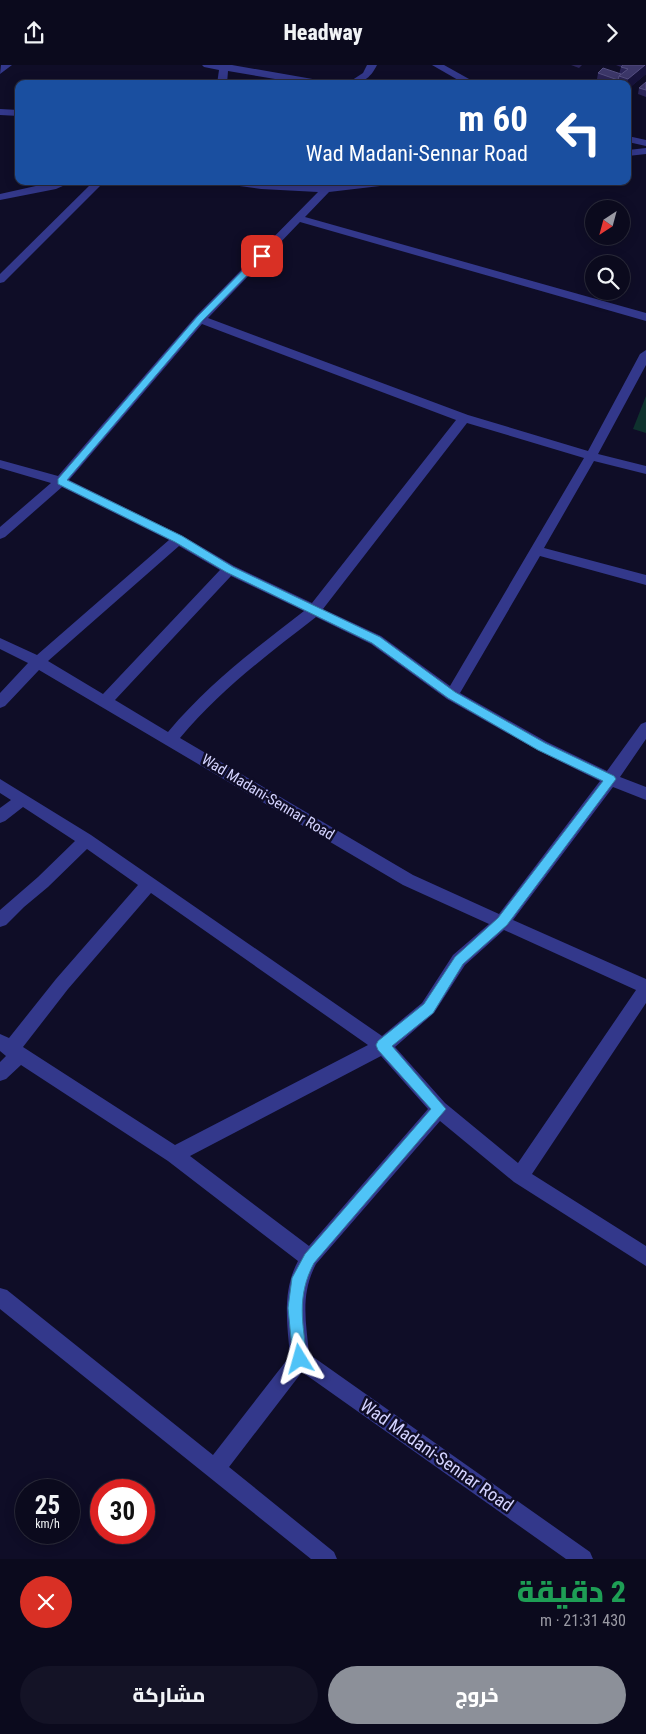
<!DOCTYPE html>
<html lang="ar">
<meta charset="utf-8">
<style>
:root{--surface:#0b0a1d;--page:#141326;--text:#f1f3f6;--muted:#9a9aa4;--line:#2b2b3b;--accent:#8c9099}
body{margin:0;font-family:"Roboto Condensed",Cairo,sans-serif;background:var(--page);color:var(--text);direction:rtl;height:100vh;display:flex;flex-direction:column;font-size:19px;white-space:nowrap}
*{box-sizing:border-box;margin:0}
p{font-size:16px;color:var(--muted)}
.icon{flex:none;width:28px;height:28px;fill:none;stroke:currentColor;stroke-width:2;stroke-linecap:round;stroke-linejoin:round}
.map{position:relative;height:1494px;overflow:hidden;direction:ltr}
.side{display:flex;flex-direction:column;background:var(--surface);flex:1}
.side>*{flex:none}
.banner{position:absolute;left:15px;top:15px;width:616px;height:105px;border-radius:10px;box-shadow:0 2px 12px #0003,0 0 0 1px var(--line);direction:rtl;background:#1a4fa0;color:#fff;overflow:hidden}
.needle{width:32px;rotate:216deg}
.fabs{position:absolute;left:585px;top:135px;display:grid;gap:10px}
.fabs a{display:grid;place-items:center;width:45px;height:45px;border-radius:50%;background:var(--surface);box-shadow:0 2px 12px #0003,0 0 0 1px var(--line);font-size:25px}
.speed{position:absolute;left:15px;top:1414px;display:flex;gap:10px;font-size:25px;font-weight:700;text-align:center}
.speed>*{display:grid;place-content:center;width:65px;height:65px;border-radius:50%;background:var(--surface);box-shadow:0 2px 12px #0003,0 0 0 1px var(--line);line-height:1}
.speed small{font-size:12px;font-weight:400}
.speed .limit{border:8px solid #d22;background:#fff;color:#111}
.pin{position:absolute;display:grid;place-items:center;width:42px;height:42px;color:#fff;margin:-21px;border-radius:10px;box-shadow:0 2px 8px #0006}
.me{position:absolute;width:55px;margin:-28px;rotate:352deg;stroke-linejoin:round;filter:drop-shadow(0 0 4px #0008)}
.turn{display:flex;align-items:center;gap:18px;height:105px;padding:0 20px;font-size:22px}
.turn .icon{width:65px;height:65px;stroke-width:2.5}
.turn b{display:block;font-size:35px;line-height:42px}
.round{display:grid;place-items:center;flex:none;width:52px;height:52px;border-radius:26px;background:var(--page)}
.headline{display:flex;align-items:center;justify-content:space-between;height:85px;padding:0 20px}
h1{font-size:30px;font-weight:800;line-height:38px;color:#1e9e55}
.primary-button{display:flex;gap:10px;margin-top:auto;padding:10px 20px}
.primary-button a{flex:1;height:58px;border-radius:30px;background:var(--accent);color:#fff;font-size:20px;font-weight:800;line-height:58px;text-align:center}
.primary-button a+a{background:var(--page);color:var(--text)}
header{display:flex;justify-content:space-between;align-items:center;height:65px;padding:0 20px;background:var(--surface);font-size:22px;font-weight:800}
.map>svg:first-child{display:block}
.green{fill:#0f322e}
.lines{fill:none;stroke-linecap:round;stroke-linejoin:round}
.minor{fill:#33388b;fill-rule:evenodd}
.wall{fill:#2a2457}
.shaded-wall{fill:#17133c}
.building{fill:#3c3769;stroke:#544f80}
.route{fill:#4fc3f7;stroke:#337fa1}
.labels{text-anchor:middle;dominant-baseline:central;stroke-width:5;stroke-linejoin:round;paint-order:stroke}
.street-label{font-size:15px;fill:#d4d3ff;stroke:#0f0d27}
.near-street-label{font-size:18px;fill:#d4d3ff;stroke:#0f0d27}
</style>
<header><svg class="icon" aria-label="forward" viewBox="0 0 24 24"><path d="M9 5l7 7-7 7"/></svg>Headway<svg class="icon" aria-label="share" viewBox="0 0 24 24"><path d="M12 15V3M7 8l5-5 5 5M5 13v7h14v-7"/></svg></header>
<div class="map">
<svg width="646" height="1494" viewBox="0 0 646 1494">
<rect width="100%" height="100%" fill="#0f0d27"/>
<path class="green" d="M646 331V368L633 364Z"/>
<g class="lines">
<g class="minor">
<path d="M1 0H12L0 9Z"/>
<path d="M202 0H232L324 16 329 19H305L228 6 227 19H217L219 5 204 2Z"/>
<path d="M367 0H377C370 14 362 19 346 19L363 8Z"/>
<path d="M432 0H444L478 19H465Z"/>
<path d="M0 44 19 45V51L0 50Z"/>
<path d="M628 71 646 75V81L628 77Z"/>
<path d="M646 83V89L628 91V85Z"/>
<path d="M58 116H74L56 124 0 135V129Z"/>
<path d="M94 116H105L4 217 0 218V209Z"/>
<path d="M220 116 326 121 367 116H402L397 119 329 127 305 152 646 248V256L300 157 208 253 468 350 588 386 640 289 646 285V300L598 389 646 401V409L594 396 544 483 646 510V520L540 491 460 628 547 677 607 706 641 659 646 657V674L620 712 646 722V735L613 722 513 855 646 914V938L532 1109 646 1181V1201L514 1117 440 1056 316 1199C300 1230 306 1256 309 1289L590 1487 593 1494H566L302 1307 229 1402 334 1487 337 1494H311L0 1244V1223L7 1225 213 1390 290 1291C287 1258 282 1226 298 1196L168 1096 21 1000 6 1014 0 1016V997L6 991 0 986V969L9 973 56 914 138 820 87 784 48 822 24 842 6 860 0 862V845L38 812 75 776 23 742 5 756 0 758V743L11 735 0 728V714L91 770 382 971 422 938 453 890 489 859 403 820 39 605 5 641 0 643V628L28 598 0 584V573L37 590 169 475 62 422 5 472 0 474V462L51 418 0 403V395L58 411 196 251 318 127 261 124 225 119ZM202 259 456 355 312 538 234 501 183 471 69 415ZM467 358 584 393 450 621 381 571 323 544ZM179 481 220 505 103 629 48 596ZM231 511 304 546C254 585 210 617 168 667L115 635ZM316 552 371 579 447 634 537 685 600 716 499 849 413 810 180 673C221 624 266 591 316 552ZM151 828 368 980 175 1080 23 982 68 924ZM504 865 636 925 518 1098 445 1038 395 982 434 948 465 900ZM381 991 428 1044 309 1181 190 1091Z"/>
</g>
</g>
<g class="wall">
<path d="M571 0H582L579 3Z"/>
<path d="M616 0H646V9L628 24V19H609L597 14 598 8 619 9 621 2Z"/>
<path d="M646 17V32L638 29 639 23Z"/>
</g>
<path class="shaded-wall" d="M645 0H646V9L628 24V19H627L628 14Z"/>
<g class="building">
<path d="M623 0H645L628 14 619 11 628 4 621 2Z"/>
<path d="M603 3 621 9 619 11 618 15 598 8Z"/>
<path d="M646 17V25L639 23Z"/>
</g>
<path class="route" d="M259 189 266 191 203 255 67 415 182 471 233 502 380 572 455 627 545 678 614 711 616 714 507 860 463 899 433 948 392 981 446 1044 314 1198C296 1232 303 1258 307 1294L305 1299 300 1301 295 1299 293 1294 288 1243 292 1213 305 1189 431 1044 378 985 376 980 378 976 424 939 455 892 498 853 603 716 538 685 448 633 372 578 226 507 175 477 58 419V414L197 252Z"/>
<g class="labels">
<g class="street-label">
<text transform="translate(268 732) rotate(31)">Wad Madani-Sennar Road</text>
</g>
<g class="near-street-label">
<text transform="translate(437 1390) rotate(35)">Wad Madani-Sennar Road</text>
</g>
</g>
</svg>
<div class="fabs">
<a><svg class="needle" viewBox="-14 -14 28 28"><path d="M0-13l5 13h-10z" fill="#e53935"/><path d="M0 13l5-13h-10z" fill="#9a9aa4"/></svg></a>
<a><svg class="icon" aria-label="search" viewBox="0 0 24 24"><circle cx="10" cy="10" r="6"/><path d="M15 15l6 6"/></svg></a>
</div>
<div class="speed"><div>25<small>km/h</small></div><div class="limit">30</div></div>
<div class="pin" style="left:262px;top:191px;background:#d93025"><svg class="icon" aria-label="arrive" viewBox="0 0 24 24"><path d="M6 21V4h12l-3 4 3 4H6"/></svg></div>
<svg class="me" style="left:300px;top:1294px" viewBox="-20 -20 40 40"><path d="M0-17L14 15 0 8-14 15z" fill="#4fc3f7" stroke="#fff" stroke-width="4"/></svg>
<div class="banner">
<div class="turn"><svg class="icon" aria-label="left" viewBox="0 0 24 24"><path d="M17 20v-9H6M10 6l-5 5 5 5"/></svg><div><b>60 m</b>Wad Madani-Sennar Road</div></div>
</div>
</div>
<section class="side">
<div class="headline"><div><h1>2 دقيقة</h1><p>430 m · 21:31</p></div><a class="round" style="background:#d93025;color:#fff"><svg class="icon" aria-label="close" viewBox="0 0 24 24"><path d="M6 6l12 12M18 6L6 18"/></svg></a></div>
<div class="primary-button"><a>خروج</a><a>مشاركة</a></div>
</section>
